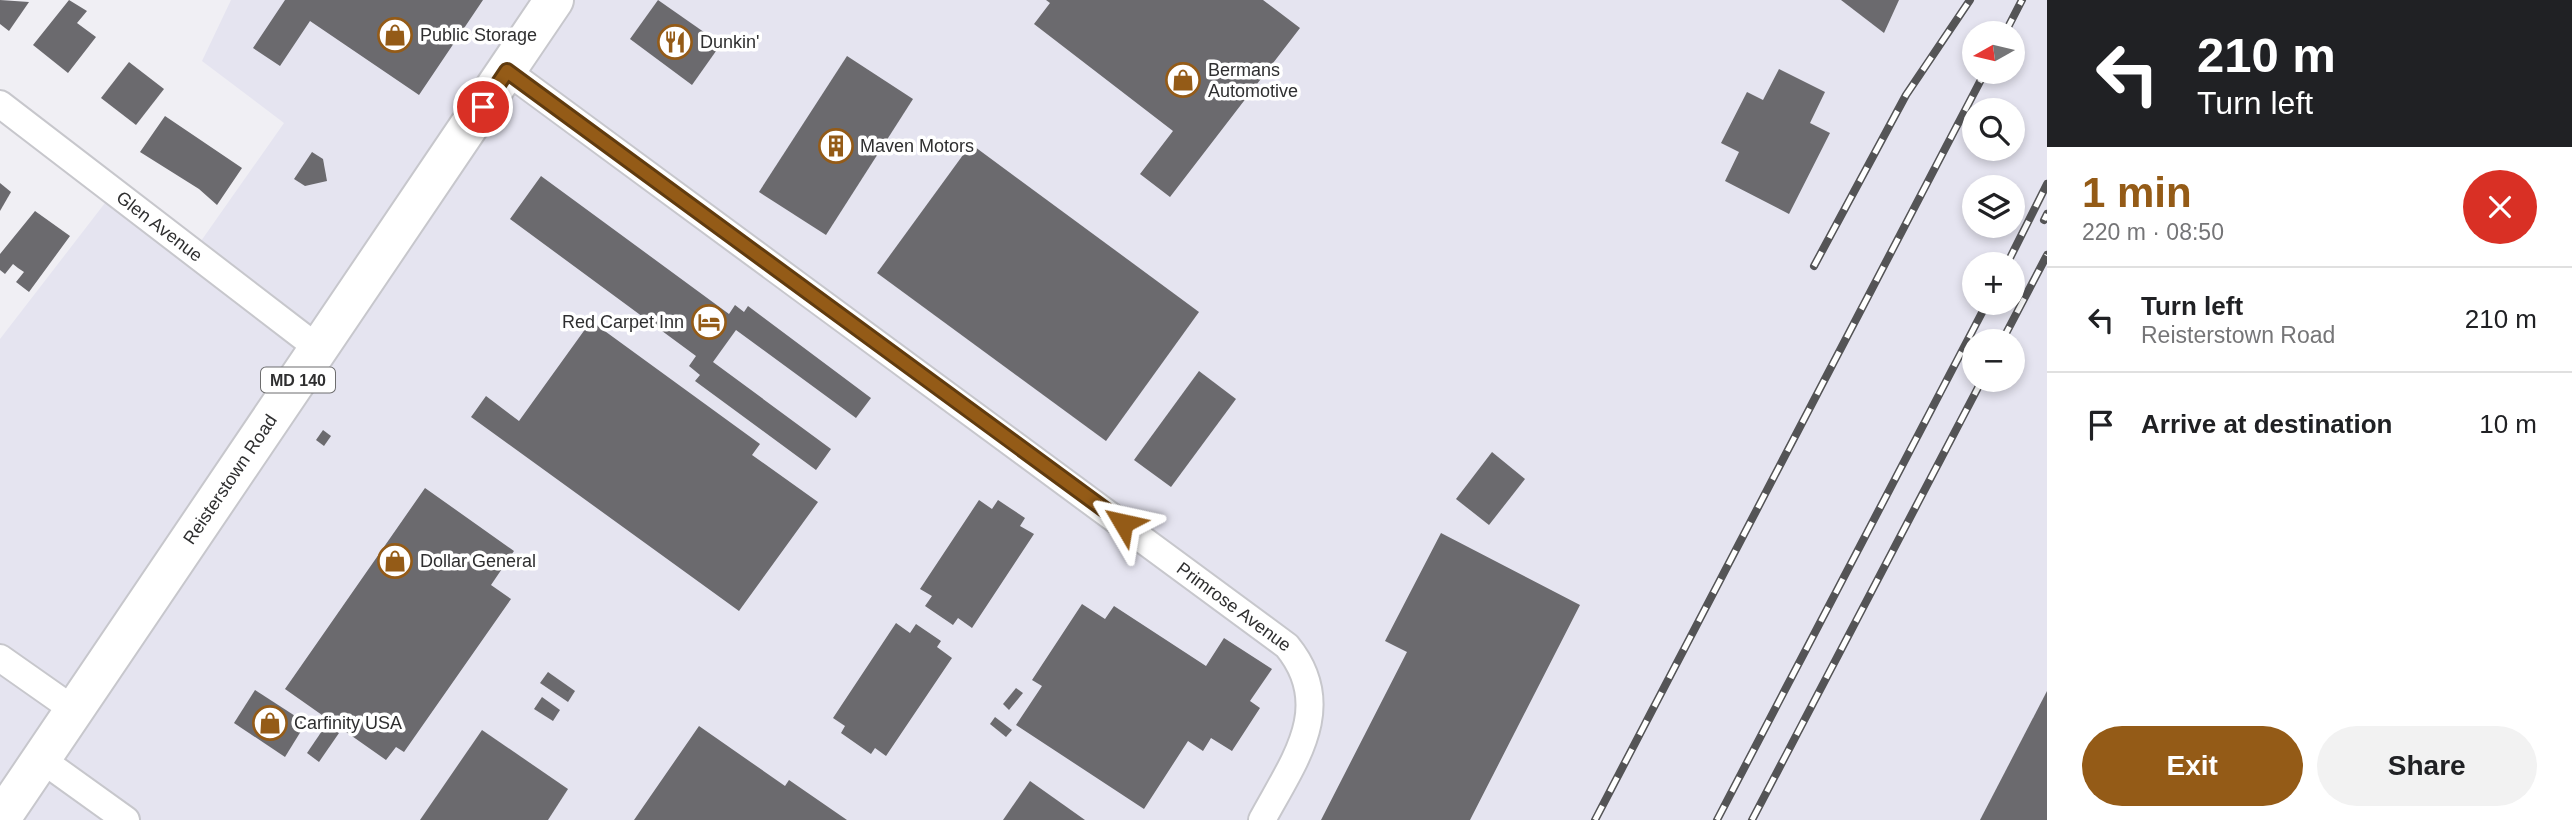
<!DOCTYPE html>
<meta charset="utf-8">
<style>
:root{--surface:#fff;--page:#f2f2f2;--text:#202124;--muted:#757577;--line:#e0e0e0;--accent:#945b17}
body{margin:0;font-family:Helvetica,sans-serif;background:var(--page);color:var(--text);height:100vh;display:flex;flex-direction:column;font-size:26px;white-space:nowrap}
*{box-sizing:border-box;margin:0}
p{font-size:23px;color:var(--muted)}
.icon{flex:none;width:38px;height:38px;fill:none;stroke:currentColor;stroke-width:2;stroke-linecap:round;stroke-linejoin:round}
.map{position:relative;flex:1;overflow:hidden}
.panel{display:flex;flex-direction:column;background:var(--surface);width:525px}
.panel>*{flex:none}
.top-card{background:#202124;color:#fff;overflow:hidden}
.needle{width:46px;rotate:262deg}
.controls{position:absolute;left:1962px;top:21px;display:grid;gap:14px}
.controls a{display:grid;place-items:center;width:63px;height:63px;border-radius:50%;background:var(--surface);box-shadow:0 4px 10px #0003;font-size:35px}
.pin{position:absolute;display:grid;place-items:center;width:60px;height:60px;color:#fff;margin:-30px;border:4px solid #fff;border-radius:50%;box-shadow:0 2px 7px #0007}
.me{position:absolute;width:77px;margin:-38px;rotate:306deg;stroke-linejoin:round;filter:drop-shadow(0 0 5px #0008)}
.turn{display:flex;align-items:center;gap:24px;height:147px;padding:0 35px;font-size:32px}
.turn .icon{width:91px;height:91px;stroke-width:2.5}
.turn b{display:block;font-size:49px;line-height:60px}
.round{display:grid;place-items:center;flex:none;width:74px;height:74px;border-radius:37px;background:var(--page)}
.head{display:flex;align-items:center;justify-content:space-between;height:119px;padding:0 35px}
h1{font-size:42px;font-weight:700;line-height:52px;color:var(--accent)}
.button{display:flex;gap:14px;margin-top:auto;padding:14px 35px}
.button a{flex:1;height:80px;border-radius:42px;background:var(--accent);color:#fff;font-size:28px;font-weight:700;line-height:80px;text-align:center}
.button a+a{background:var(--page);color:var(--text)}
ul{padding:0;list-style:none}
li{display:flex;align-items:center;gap:21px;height:105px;padding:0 35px;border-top:2px solid var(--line)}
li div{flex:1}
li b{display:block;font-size:26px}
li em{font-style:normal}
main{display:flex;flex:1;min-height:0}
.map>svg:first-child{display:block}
.built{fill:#e5e4f0;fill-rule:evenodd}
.building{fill:#6b6a6e}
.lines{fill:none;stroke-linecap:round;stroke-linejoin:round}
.minor-casing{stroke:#c7c7cc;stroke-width:30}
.primary-casing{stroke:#c7c7cc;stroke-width:42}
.minor{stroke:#fff;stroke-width:26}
.primary{stroke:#fff;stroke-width:38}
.rail-casing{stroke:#545456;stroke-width:8}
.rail{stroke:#fff;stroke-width:5;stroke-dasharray:16;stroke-linecap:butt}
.route-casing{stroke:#603b0f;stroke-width:18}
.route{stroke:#945b17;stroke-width:12}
.labels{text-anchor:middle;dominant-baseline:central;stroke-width:7;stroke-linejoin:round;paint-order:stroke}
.shield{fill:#fff;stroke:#6d6d6e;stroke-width:2}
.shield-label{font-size:16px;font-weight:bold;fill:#2f2f30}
.poi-label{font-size:18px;fill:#2f2f30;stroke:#fff;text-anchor:start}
.street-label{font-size:18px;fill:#2f2f30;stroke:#fff}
</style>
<main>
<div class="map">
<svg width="2047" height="820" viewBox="0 0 2047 820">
<rect width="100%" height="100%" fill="#f0eff4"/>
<path class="built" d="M231 0H2047V820H0V339L115 190 194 251 284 123 202 61ZM1974 33H2012V72H1974ZM1974 110H2012V149H1974ZM1974 187H2012V226H1974ZM1974 264H2012V303H1974ZM1974 341H2012V380H1974Z"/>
<g class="building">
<path d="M0 0 29 2 9 31 0 24Z"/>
<path d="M69 0 87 11 77 23 96 37 68 73 33 45Z"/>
<path d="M285 0H483L419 95 310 21 280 66 253 48Z"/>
<path d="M658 0 721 44 692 85 630 39Z"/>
<path d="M1046 0H1263L1300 28 1170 197 1140 174 1173 131 1034 24 1050 3Z"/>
<path d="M1841 0H1899L1884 33Z"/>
<path d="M847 56 913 99 826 235 759 192Z"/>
<path d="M129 62 164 89 136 125 101 98Z"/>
<path d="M1779 69 1825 92 1810 123 1830 133 1789 214 1725 181 1739 152 1721 143 1747 92 1763 100Z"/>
<path d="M165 116 242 168 217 205 199 189 140 152Z"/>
<path d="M971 144 1199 312 1106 441 877 273Z"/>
<path d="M312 152 323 159 327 181 305 186 294 179Z"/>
<path d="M541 176 729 314 735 305 744 312 748 306 871 398 856 418 736 330 713 362 831 449 816 470 695 381 700 375 689 366 696 356 510 219Z"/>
<path d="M0 183 11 192 0 211Z"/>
<path d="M35 211 70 236 29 292 16 282 24 272 18 268 13 264 5 274 0 270V254Z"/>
<path d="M591 321 760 444 752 455 818 502 739 611 471 417 486 396 519 421Z"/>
<path d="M1199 371 1236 399 1171 487 1134 460Z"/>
<path d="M323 430 331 436 324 446 316 440Z"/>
<path d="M1492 452 1525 479 1489 525 1456 499Z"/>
<path d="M425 488 514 551 491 585 511 599 404 752 396 747 386 760 285 689Z"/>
<path d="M979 500 992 509 998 500 1025 518 1020 526 1034 534 972 628 958 618 953 625 925 606 932 596 920 589Z"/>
<path d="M1441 533 1580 605 1470 820H1321L1407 652 1385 641Z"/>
<path d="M1082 604 1105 619 1114 606 1206 666 1224 638 1272 669 1250 701 1260 708 1232 751 1211 738 1203 751 1188 741 1144 809 1016 725 1042 686 1032 680Z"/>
<path d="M896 623 910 633 916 624 941 641 937 647 952 658 886 756 875 748 871 754 841 733 845 726 833 718Z"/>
<path d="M548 672 575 691 568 702 540 683Z"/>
<path d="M1016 688 1023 693 1009 710 1003 704Z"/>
<path d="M255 690 306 723 285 757 234 723Z"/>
<path d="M2047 691V820H1980Z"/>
<path d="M542 697 560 710 553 721 534 709Z"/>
<path d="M995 717 1012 730 1006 737 990 724Z"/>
<path d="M326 725 339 733 319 762 307 753Z"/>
<path d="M699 726 785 786 789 780 847 820H634Z"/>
<path d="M482 730 568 789 548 820H420Z"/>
<path d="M1030 781 1085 820H1003Z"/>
</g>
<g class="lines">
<g class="minor-casing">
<g id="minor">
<path id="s1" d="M507 71 1287 646C1337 707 1293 762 1262 820"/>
<path id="s2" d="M0 104 319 349"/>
<path d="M0 658 74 710"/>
<path d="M41 759 126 820"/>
</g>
</g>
<g class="primary-casing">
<g id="primary">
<path id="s3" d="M0 820 554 0"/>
</g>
</g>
<use href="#minor" class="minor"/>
<use href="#primary" class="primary"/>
<g class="rail-casing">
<g id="rail">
<path d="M2005 33 2022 0"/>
<path d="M2044 220 2047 214"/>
<path d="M2007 264 2047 184"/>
<path d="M1814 266 1906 95 1970 0"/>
<path d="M2002 341 2047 255"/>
<path d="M1595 820 1985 72"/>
<path d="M1717 820 1987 303"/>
<path d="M1752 820 1982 380"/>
</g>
</g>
<use href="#rail" class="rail"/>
</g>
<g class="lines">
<g class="route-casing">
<path id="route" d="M483 107 507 71 1123 523"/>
</g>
<use href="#route" class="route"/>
</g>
<defs>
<g id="shop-ring" transform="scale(1.75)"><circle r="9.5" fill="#fff" stroke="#945b17" stroke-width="1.5"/><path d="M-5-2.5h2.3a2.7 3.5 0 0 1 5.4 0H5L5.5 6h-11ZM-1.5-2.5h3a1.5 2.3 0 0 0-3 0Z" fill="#945b17"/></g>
<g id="restaurant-ring" transform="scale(1.75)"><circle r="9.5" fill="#fff" stroke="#945b17" stroke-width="1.5"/><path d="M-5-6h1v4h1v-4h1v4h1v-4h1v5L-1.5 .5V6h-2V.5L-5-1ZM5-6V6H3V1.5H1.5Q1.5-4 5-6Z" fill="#945b17"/></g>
<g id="building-ring" transform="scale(1.75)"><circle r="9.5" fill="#fff" stroke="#945b17" stroke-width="1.5"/><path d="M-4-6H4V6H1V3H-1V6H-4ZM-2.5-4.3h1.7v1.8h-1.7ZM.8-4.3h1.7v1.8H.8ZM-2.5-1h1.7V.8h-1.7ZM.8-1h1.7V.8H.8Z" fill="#945b17"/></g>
<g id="hotel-ring" transform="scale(1.75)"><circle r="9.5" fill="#fff" stroke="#945b17" stroke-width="1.5"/><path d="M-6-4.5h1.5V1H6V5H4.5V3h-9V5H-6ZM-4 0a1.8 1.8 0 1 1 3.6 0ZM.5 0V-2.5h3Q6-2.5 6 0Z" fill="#945b17"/></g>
</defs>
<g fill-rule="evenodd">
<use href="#shop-ring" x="395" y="35"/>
<use href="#restaurant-ring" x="675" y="42"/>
<use href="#shop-ring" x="1183" y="80"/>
<use href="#building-ring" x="836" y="146"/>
<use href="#hotel-ring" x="709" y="322"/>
<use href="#shop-ring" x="395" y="561"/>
<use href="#shop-ring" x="270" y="723"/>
</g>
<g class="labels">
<rect class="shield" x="261" y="367.5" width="74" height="25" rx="5"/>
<g class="shield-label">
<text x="298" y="380">MD 140</text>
</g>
<g class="poi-label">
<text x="420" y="35">Public Storage</text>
<text x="700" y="42">Dunkin'</text>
<text x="1208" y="70">Bermans<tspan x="1208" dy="21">Automotive</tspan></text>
<text x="860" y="146">Maven Motors</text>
<text x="684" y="322" text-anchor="end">Red Carpet Inn</text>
<text x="420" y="561">Dollar General</text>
<text x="294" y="723">Carfinity USA</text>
</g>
<g class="street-label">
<text stroke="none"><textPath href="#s2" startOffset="201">Glen Avenue</textPath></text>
<text stroke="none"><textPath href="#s3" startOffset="411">Reisterstown Road</textPath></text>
<text stroke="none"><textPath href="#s1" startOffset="903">Primrose Avenue</textPath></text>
</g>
</g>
</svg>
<div class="controls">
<a><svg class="needle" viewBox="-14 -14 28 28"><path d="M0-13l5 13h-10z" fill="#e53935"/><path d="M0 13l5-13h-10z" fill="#757577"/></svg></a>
<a><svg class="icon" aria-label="search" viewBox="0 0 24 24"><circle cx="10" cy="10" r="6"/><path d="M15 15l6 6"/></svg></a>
<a><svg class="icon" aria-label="layers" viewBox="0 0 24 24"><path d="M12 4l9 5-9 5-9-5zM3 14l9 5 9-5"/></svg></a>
<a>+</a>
<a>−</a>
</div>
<div class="pin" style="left:483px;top:107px;background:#d93025"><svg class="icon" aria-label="arrive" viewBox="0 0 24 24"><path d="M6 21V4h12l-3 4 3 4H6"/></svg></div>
<svg class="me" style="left:1123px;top:523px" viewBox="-20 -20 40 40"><path d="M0-17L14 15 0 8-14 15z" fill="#945b17" stroke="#fff" stroke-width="4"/></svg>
</div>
<section class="panel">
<div class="top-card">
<div class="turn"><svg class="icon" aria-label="left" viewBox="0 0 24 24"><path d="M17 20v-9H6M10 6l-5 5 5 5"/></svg><div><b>210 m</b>Turn left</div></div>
</div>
<div class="head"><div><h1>1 min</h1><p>220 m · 08:50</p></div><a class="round" style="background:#d93025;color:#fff"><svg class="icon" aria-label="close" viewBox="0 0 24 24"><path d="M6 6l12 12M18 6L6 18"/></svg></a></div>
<ul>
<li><svg class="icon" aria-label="left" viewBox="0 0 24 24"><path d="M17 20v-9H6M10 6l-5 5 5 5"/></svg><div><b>Turn left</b><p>Reisterstown Road</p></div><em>210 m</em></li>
<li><svg class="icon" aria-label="arrive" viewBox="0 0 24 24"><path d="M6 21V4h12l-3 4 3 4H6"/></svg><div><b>Arrive at destination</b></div><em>10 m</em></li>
</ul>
<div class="button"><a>Exit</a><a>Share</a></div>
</section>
</main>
